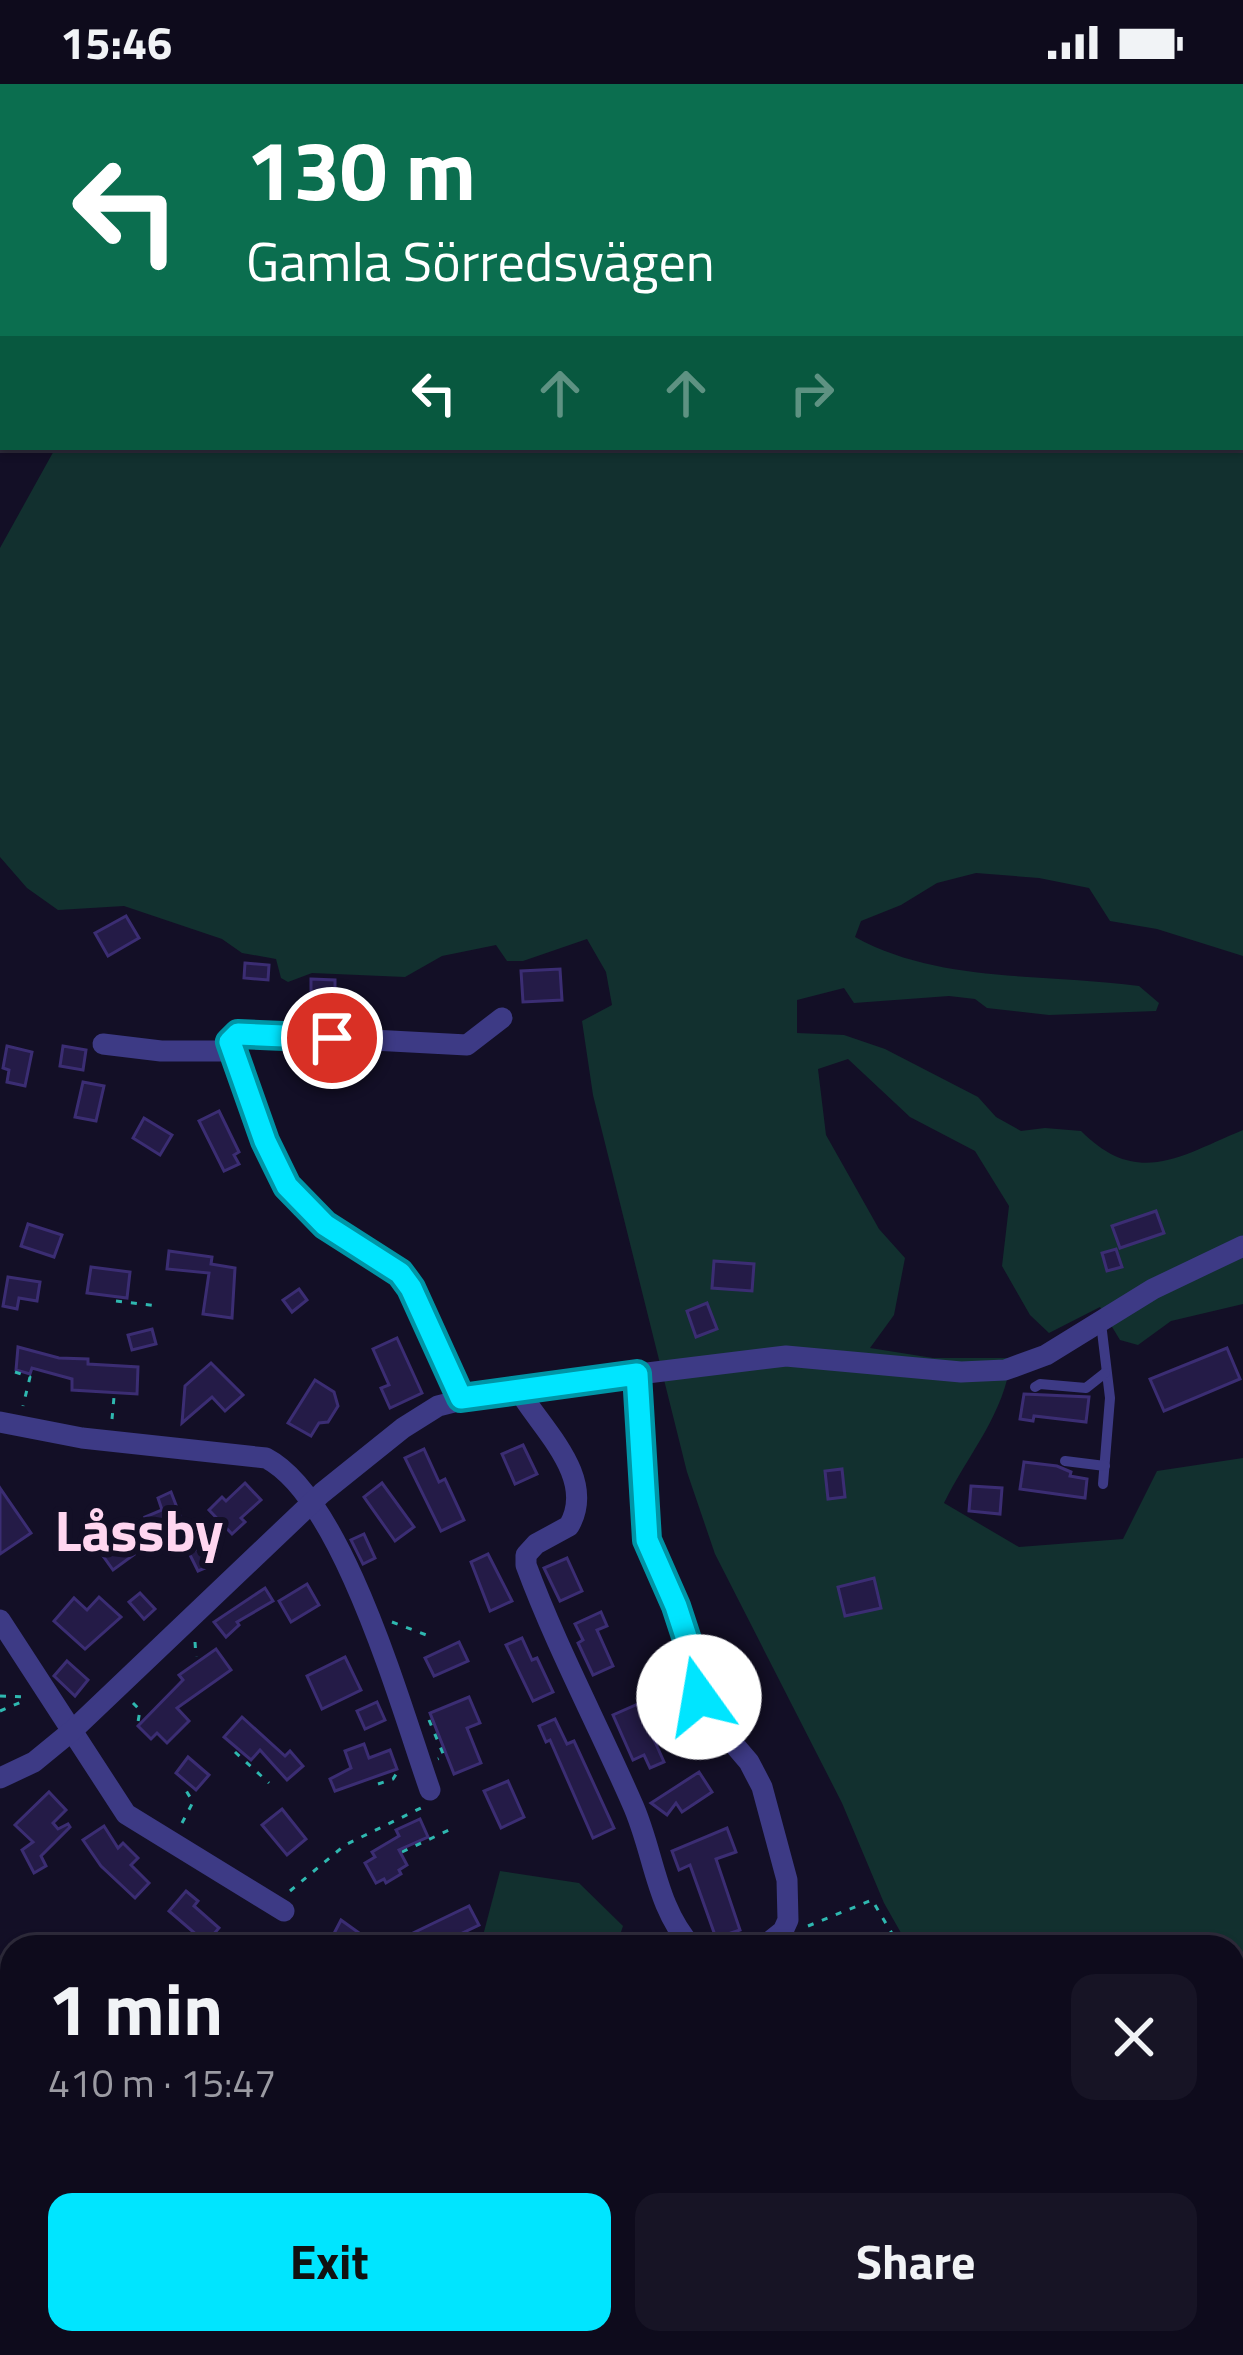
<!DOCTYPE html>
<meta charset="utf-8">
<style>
:root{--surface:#0e0b1c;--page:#171425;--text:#f1f3f6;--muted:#9b9ba3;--line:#2e2b3b;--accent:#00e5ff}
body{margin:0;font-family:"Titillium Web",sans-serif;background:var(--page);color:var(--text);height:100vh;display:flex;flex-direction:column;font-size:45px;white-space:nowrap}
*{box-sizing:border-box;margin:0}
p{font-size:39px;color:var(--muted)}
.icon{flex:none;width:66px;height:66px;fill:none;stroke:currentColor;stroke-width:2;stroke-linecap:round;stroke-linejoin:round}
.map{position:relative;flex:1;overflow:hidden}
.details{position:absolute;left:0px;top:1851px;width:1245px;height:420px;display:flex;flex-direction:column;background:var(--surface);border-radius:36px 36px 0 0;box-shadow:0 3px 9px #0004,0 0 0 3px var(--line)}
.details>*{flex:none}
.banner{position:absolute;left:0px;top:0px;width:1245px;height:366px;box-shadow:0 3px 9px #0004,0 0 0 3px var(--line);background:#0b6e4f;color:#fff;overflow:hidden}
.pin{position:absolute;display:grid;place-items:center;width:102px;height:102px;color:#fff;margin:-51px;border:6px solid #fff;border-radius:50%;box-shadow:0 3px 12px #0007}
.me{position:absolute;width:132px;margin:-66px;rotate:347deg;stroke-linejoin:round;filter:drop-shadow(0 0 9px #0008)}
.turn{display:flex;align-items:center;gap:42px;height:252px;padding:0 48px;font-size:54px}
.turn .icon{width:156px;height:156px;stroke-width:2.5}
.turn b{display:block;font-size:84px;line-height:102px}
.lanes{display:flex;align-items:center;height:114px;padding:0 48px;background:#0003;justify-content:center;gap:60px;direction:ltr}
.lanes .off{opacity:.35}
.round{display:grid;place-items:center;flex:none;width:126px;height:126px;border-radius:24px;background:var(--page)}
.summary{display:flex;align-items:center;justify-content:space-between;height:204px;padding:0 48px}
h1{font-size:72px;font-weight:700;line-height:90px}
.cta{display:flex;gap:24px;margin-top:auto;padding:24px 48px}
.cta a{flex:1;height:138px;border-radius:24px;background:var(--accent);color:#111;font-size:48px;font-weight:700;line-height:138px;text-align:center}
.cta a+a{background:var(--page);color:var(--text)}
.status{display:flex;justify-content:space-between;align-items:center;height:84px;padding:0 60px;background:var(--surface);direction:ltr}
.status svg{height:33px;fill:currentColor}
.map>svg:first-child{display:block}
.green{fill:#12302f}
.building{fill:#241b47;stroke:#3b2d73;stroke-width:3}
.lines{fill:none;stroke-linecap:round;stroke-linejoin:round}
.path{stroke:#2fb8b0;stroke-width:3;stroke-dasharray:6 9;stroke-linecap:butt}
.service{stroke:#3d3a85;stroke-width:10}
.minor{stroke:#3d3a85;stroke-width:21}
.route-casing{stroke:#0095a6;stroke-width:30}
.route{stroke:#00e5ff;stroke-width:21}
.labels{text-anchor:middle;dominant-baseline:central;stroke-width:12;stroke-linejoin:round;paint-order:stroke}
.district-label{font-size:57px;font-weight:bold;fill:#ffd6f0;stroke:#130f26}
</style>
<div class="status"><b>15:46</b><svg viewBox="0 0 49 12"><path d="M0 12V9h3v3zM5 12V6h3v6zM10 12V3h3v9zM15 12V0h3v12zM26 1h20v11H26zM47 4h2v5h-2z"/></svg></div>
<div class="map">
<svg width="1243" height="2271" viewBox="0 0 1243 2271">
<rect width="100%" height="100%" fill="#130f26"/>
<g class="green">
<path d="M0 0H1075L1076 3H3L0 277Z"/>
<path d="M1243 39V872L1157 845 1110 837 1089 804 1039 794 976 789 937 799 901 821 861 837 855 853C940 900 1045 889 1139 902L1159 919 1156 927 1049 931 987 924 975 915 949 912 854 919 844 904 797 916V949L844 951 885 965 978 1013 996 1033 1021 1047 1045 1044 1081 1047C1138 1104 1180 1072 1243 1046V1220L1171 1237 1138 1261 1120 1256 1100 1223 1049 1249 1030 1231 1002 1182 1009 1122 975 1067 910 1033 848 975 818 985 826 1051 879 1145 905 1174 894 1231 870 1264 933 1274H1011C1005 1330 968 1370 944 1419L1019 1463 1123 1455 1157 1387 1243 1374V2271H1200L1185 2259H1233V1863H909L884 1819 842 1719 715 1470 687 1388 593 1011 582 937 612 921 606 888 587 855 523 877H507L496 861 442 872 405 893 312 889 288 898 281 894 276 875 242 869 222 855 124 822 58 826 27 804 0 773V464L56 363H1242Z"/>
<path d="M500 1787 579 1799 623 1842 616 1863H480Z"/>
</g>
<g class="building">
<path d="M126 832 139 854 108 872 95 849Z"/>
<path d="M245 879 269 881 268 896 244 894Z"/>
<path d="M560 885 562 916 523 918 521 887Z"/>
<path d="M311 895 335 896V927H311Z"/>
<path d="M347 925H371V941L347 940Z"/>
<path d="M7 962 32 968 25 1002 7 998 9 986 3 984Z"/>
<path d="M63 962 86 966 83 986 60 982Z"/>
<path d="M83 998 104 1002 96 1037 75 1033Z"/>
<path d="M219 1027 239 1068 234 1071 239 1080 224 1087 199 1037Z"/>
<path d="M144 1034 172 1051 160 1071 133 1054Z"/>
<path d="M1156 1127 1164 1149 1120 1164 1112 1142Z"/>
<path d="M28 1140 62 1151 54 1173 21 1162Z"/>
<path d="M1116 1165 1122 1183 1107 1187 1102 1169Z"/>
<path d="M169 1167 212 1173 211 1180 235 1184 232 1234 203 1230 209 1189 167 1185Z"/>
<path d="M714 1177 754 1180 752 1207 712 1204Z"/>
<path d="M91 1183 130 1188 127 1214 87 1209Z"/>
<path d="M8 1193 40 1198 37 1217 19 1214 17 1225 3 1222Z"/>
<path d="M299 1205 307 1216 292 1228 283 1216Z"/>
<path d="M707 1219 717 1245 696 1253 687 1227Z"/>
<path d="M152 1245 156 1260 132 1266 128 1251Z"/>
<path d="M397 1254 422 1309 390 1324 381 1304 389 1301 373 1265Z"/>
<path d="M18 1263 59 1274 88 1275V1280L138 1283 137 1310 72 1306V1295L32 1284 30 1290 16 1286Z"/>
<path d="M1227 1264 1240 1295 1164 1327 1150 1295Z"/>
<path d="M211 1279 243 1311 225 1327 212 1313 182 1339 185 1302Z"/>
<path d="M315 1296 334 1308 338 1322 328 1338 319 1339 311 1352 288 1339Z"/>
<path d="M1024 1310 1089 1313 1086 1338 1034 1332 1033 1337 1020 1335Z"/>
<path d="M523 1361 537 1390 515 1400 502 1370Z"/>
<path d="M424 1365 439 1398 445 1395 464 1436 441 1447 405 1374Z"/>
<path d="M1024 1378 1057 1382 1071 1388 1070 1392 1087 1395 1085 1414 1020 1405Z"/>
<path d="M842 1385 845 1413 828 1415 825 1387Z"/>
<path d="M245 1399 261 1416 241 1434 245 1438 232 1450 209 1426 222 1413 226 1417Z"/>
<path d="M382 1399 414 1443 395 1457 364 1413Z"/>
<path d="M971 1402 1002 1404 1000 1430 969 1427Z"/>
<path d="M0 1404 31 1449 0 1470Z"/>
<path d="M171 1408 186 1447 166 1456 162 1448 153 1451 145 1433 162 1426 158 1414Z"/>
<path d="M364 1450 375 1474 363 1480 351 1456Z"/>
<path d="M127 1451 139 1467 113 1486 101 1469Z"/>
<path d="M203 1462 212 1481 198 1487 189 1469Z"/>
<path d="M488 1470 512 1517 490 1527 471 1478Z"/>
<path d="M567 1474 582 1507 560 1517 544 1484Z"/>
<path d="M874 1494 881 1524 845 1532 838 1503Z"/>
<path d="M307 1500 319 1521 291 1538 279 1517Z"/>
<path d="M265 1504 273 1517 237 1538 239 1541 226 1553 214 1538Z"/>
<path d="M140 1509 155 1525 144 1535 129 1518Z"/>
<path d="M99 1513 121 1533 85 1565 54 1537 74 1514 87 1526Z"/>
<path d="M601 1528 607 1542 597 1546 613 1582 593 1591 578 1559 583 1556 575 1540Z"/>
<path d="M522 1554 532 1576 537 1574 553 1608 533 1617 506 1561Z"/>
<path d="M459 1558 468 1577 434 1592 425 1574Z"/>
<path d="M216 1565 231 1586 177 1624 189 1637 167 1659 157 1649 151 1655 138 1642 183 1596 179 1591Z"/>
<path d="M345 1573 361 1606 322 1625 307 1592Z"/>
<path d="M67 1577 88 1596 75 1612 54 1592Z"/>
<path d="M469 1613 480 1639 467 1644 481 1679 454 1690 430 1629Z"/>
<path d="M377 1618 385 1636 365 1645 357 1627Z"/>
<path d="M638 1620 664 1678 650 1684 644 1671 633 1676 613 1631Z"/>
<path d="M242 1633 285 1672 290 1667 303 1682 287 1696 260 1666 251 1676 224 1653Z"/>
<path d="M555 1635 567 1660 574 1657 614 1744 593 1754 550 1656 546 1658 539 1642Z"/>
<path d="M364 1660 369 1674 390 1666 397 1685 335 1707 330 1695 351 1684 345 1667Z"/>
<path d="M188 1673 209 1691 196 1706 176 1689Z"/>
<path d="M699 1688 712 1708 682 1728 676 1719 667 1731 651 1719Z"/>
<path d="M508 1697 524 1733 501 1744 484 1707Z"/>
<path d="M49 1708 66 1726 53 1739 58 1745 68 1740 70 1743 41 1772 46 1782 34 1789 22 1766 33 1758 15 1741Z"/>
<path d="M282 1725 306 1755 287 1771 262 1741Z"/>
<path d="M420 1735 428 1753 399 1766 407 1781 399 1786 401 1790 386 1799 384 1795 376 1799 365 1779 375 1773 372 1768 399 1752 396 1746Z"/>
<path d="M104 1742 118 1764 123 1759 138 1774 131 1781 149 1799 135 1814 101 1782 83 1756Z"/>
<path d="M727 1744 736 1768 716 1775 740 1846 716 1854 690 1781 679 1786 672 1767Z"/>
<path d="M186 1807 198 1817 194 1822 219 1844 206 1859 169 1827Z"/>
<path d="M469 1822 479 1841 448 1856 451 1863H384Z"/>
<path d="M341 1836 362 1851 353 1863H327Z"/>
</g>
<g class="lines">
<g class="path">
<path d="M102 3 104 0"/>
<path d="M0 269 3 268"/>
<path d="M116 1217 158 1222"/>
<path d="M15 1288 30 1293 23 1322"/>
<path d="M112 1335 114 1313"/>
<path d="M392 1538 429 1552"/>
<path d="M195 1558 196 1573"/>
<path d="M0 1612 28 1613"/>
<path d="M133 1619 140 1626 138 1638"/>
<path d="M0 1627 26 1616"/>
<path d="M429 1636 444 1672 438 1675"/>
<path d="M235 1668 269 1699"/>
<path d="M378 1700 393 1695 400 1684"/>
<path d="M182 1739 193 1718 182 1700"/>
<path d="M402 1768 449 1746"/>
<path d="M290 1807 345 1761 423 1723"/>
<path d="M808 1842 872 1816 900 1863"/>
<path d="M1233 2037 1243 2030"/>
</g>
<g class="service">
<path d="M1101 1239 1110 1314 1103 1400"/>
<path d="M1035 1303 1040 1300 1086 1304 1105 1289"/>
<path d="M1065 1377 1105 1382"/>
<path d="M386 2259 392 2271"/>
<path d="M890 2259 928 2264 974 2260"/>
<path d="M360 2271 373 2259"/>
<path d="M469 2271 471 2259"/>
<path d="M782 2271 802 2259"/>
</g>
<g class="minor">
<path d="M103 960 161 967H230"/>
<path d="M637 1290 647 1456 676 1522 693 1577 699 1613 708 1630 749 1678 762 1703 787 1796 788 1836 783 1847 763 1863"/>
<path d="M521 1305 525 1316C549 1352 595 1397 569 1442L536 1460 526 1471V1481C556 1562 597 1639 632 1719 654 1767 655 1822 692 1863"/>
<path d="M461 1314 411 1204 400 1189 325 1141 287 1102 265 1056 230 958 242 949 467 961 502 934"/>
<path d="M0 1338 82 1354 266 1374C343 1414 401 1624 430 1706"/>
<path d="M0 1536 126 1730 284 1827"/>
<path d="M0 1694 34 1678 73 1646 322 1409 403 1344 438 1322 493 1308 786 1272 961 1288 1005 1286 1046 1271 1153 1205 1243 1162"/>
<path d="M0 1895 12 1899"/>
<path d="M582 2259 602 2271"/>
</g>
</g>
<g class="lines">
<g class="route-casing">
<path id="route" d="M332 954 238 950 230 958 265 1057 287 1102 325 1141 400 1189 411 1204 461 1314 637 1290 647 1456 676 1522 694 1577 699 1613"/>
</g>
<use href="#route" class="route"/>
</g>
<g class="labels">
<g class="district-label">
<text x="139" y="1445">Låssby</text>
</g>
</g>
</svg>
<div class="pin" style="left:332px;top:954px;background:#d93025"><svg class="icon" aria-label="arrive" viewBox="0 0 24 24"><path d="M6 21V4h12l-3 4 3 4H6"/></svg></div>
<svg class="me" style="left:699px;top:1613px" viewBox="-20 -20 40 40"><circle r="19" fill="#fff"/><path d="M0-13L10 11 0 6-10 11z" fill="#00e5ff"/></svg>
<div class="banner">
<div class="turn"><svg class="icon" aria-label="left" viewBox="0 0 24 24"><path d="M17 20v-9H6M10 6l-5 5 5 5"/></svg><div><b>130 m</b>Gamla Sörredsvägen</div></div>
<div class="lanes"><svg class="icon" aria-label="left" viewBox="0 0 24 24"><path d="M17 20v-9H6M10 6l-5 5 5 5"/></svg><svg class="icon off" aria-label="ahead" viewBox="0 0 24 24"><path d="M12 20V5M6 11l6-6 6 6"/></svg><svg class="icon off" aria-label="ahead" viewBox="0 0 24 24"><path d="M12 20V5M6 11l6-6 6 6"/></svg><svg class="icon off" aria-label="right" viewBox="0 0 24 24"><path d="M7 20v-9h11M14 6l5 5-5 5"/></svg></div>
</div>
<section class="details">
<div class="summary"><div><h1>1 min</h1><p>410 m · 15:47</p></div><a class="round"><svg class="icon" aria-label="close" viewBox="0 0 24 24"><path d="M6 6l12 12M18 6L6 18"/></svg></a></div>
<div class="cta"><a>Exit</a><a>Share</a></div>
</section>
</div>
